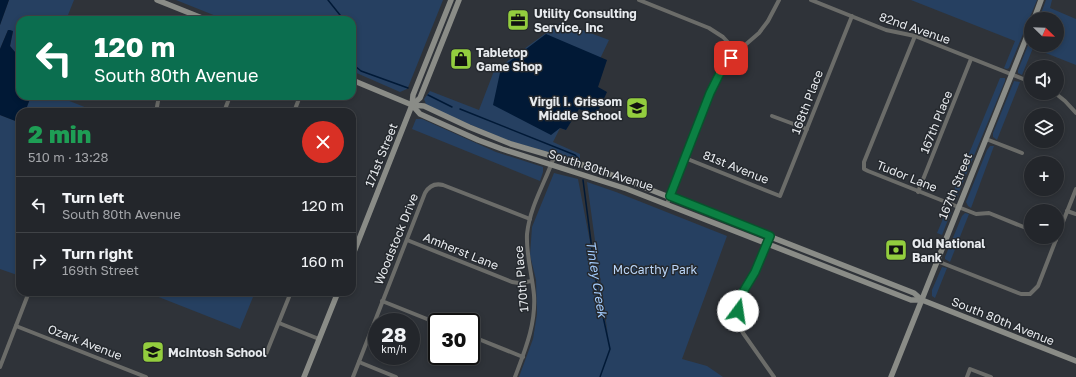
<!DOCTYPE html>
<meta charset="utf-8">
<style>
:root{--surface:#23262b;--page:#2b2e33;--text:#f1f3f6;--muted:#a3a5a9;--line:#404347}
body{margin:0;font-family:"Golos Text",sans-serif;background:var(--page);color:var(--text);height:100vh;display:flex;flex-direction:column;font-size:15px;white-space:nowrap}
*{box-sizing:border-box;margin:0}
p{font-size:13px;color:var(--muted)}
.icon{flex:none;width:22px;height:22px;fill:none;stroke:currentColor;stroke-width:2;stroke-linecap:round;stroke-linejoin:round}
.map{position:relative;flex:1;overflow:hidden}
.drawer{position:absolute;left:16px;top:108px;width:340px;height:188px;display:flex;flex-direction:column;background:var(--surface);border-radius:12px;box-shadow:0 2px 6px #0003,0 0 0 1px var(--line)}
.drawer>*{flex:none}
.top-card{position:absolute;left:16px;top:16px;width:340px;height:84px;border-radius:12px;box-shadow:0 2px 6px #0003,0 0 0 1px var(--line);background:#0b6e4f;color:#fff;overflow:hidden}
.needle{width:26px;rotate:113deg}
.controls{position:absolute;left:1024px;top:12px;display:grid;gap:8px}
.controls a{display:grid;place-items:center;width:40px;height:40px;border-radius:50%;background:var(--surface);box-shadow:0 2px 6px #0003,0 0 0 1px var(--line);font-size:20px}
.speed{position:absolute;left:368px;top:313px;display:flex;gap:8px;font-size:20px;font-weight:700;text-align:center}
.speed>*{display:grid;place-content:center;width:52px;height:52px;border-radius:50%;background:var(--surface);box-shadow:0 2px 6px #0003,0 0 0 1px var(--line);line-height:1}
.speed small{font-size:10px;font-weight:400}
.speed .limit{border:2px solid #111;border-radius:6px;background:#fff;color:#111}
.pin{position:absolute;display:grid;place-items:center;width:34px;height:34px;color:#fff;margin:-17px;border-radius:8px;box-shadow:0 2px 6px #0006}
.me{position:absolute;width:44px;margin:-22px;rotate:14deg;stroke-linejoin:round;filter:drop-shadow(0 0 3px #0008)}
.turn{display:flex;align-items:center;gap:14px;height:84px;padding:0 12px;font-size:18px}
.turn .icon{width:52px;height:52px;stroke-width:2.5}
.turn b{display:block;font-size:28px;line-height:34px}
.round{display:grid;place-items:center;flex:none;width:42px;height:42px;border-radius:21px;background:var(--page)}
.headline{display:flex;align-items:center;justify-content:space-between;height:68px;padding:0 12px}
h1{font-size:24px;font-weight:800;line-height:30px;color:#1e9e55}
ul{padding:0;list-style:none}
li{display:flex;align-items:center;gap:12px;height:56px;padding:0 12px;border-top:1px solid var(--line)}
li div{flex:1}
li b{display:block;font-size:15px}
li em{font-style:normal}
.map>svg:first-child{display:block}
.green{fill:#264061}
.water{fill:#011936}
.lines{fill:none;stroke-linecap:round;stroke-linejoin:round}
.stream{stroke:#011936;stroke-width:1.5}
.street{stroke:#6b6c69;stroke-width:4}
.secondary{stroke:#8a8c87;stroke-width:5.5}
.route-casing{stroke:#07532c;stroke-width:10}
.route{stroke:#0b8043;stroke-width:7}
.labels{text-anchor:middle;dominant-baseline:central;stroke-width:3;stroke-linejoin:round;paint-order:stroke}
.poi-label{font-size:12px;font-weight:bold;fill:#e7eaee;stroke:#25292e;text-anchor:start}
.street-label{font-size:12px;fill:#e7eaee;stroke:#25292e}
.park-label{font-size:12px;fill:#bcd7f9;stroke:#25292e}
.water-label{font-size:13px;font-style:italic;fill:#a3ccfe;stroke:#25292e}
</style>
<div class="map">
<svg width="1076" height="377" viewBox="0 0 1076 377">
<rect width="100%" height="100%" fill="#2f3339"/>
<g class="green">
<path d="M9 0H74L66 20H20V53L15 52 10 46 13 32 8 30 0 49V25Z"/>
<path d="M176 0H443L409 85 407 89 400 92 352 71V20H226Z"/>
<path d="M911 0H1037L1009 68 1007 69 1004 68 1015 41Z"/>
<path d="M1046 0H1052L1050 8 1076 19V65L1033 48 1022 75 1018 73V70L1031 38V45H1057V19H1039Z"/>
<path d="M561 22 609 40 566 130 560 128 553 142 580 154V161L509 141 431 108 426 104 424 99 430 91 479 110 494 71Z"/>
<path d="M1000 78H1005V81L956 199 954 201 950 200Z"/>
<path d="M1014 81 1020 82 997 140 993 137V133Z"/>
<path d="M31 96H57L97 112H25Z"/>
<path d="M0 115 18 122 20 121V276L0 269Z"/>
<path d="M416 119H422L496 152 543 167V172L540 181 412 129Z"/>
<path d="M990 146H994L971 208 968 206 966 202 987 150Z"/>
<path d="M554 173 578 179 608 336 587 182 616 192 727 236 682 359 707 366 723 377H519L533 339 537 314 536 280 530 255 532 227Z"/>
<path d="M948 207H950L951 212 942 235 937 233Z"/>
<path d="M965 213 969 214 950 262 945 259V257L962 216Z"/>
<path d="M942 267 947 268 935 298 932 296V290Z"/>
<path d="M146 292H255L240 329Z"/>
</g>
<g class="water">
<path d="M0 0H9L0 25Z"/>
<path d="M8 30H10L13 31 10 46 15 52 20 53V96H31L25 112H20V121L18 122 0 115V49Z"/>
<path d="M546 34 607 60 598 87 607 92 596 116 579 109 566 130 560 128 551 135 493 105 501 68Z"/>
</g>
<g class="lines">
<g class="stream">
<path d="M328 0 344 20"/>
<path d="M352 52 355 66 361 71 408 88"/>
<path d="M428 95 452 107"/>
<path d="M460 109 575 155 579 159"/>
<path d="M583 180 597 288 610 349 600 377"/>
</g>
<g class="street">
<path d="M639 0 709 28 723 37 737 52"/>
<path d="M811 0 886 30 915 36 1031 82"/>
<path d="M189 20 192 14"/>
<path d="M915 36 864 162V169L868 171 976 214 989 213 1031 230"/>
<path d="M1055 93 1065 101 1076 113"/>
<path d="M156 112 159 96"/>
<path d="M224 112 230 96"/>
<path d="M294 112 300 96"/>
<path d="M772 116 807 129"/>
<path d="M986 139 1022 153"/>
<path d="M685 158 780 196 852 16"/>
<path d="M918 192 971 59"/>
<path d="M667 204 710 93 721 71 737 52 759 33 768 21 779 0"/>
<path d="M1067 211 1076 214"/>
<path d="M770 236 755 272 740 297 738 311 740 325 743 333 774 377"/>
<path d="M1049 237 1056 240"/>
<path d="M1057 237 1076 189"/>
<path d="M407 240 512 282 519 283 532 281"/>
<path d="M937 261 1021 294H1030L1038 286 1057 237"/>
<path d="M382 301 437 323"/>
<path d="M279 323 319 339"/>
<path d="M16 326 146 377"/>
<path d="M471 336 523 357"/>
<path d="M266 354 291 292"/>
<path d="M359 362 396 377"/>
<path d="M0 367 29 292"/>
<path d="M353 377 425 193C429 186 435 183 443 185L530 219"/>
<path d="M515 377C525 350 536 324 534 295 532 274 526 255 527 234 530 206 545 183 554 157"/>
<path d="M967 377 970 369 991 377"/>
</g>
<g class="secondary">
<path d="M157 0 207 20"/>
<path d="M1034 19 1041 0"/>
<path d="M352 80 412 105 424 106 469 127 511 144 593 168 623 179 914 293 922 300 1076 361"/>
<path d="M412 105 420 114 478 140 502 149 627 189 911 300H922"/>
<path d="M412 105 420 98 459 0"/>
<path d="M352 257 412 105 413 95 451 0"/>
<path d="M304 377 338 292"/>
<path d="M891 377 1031 26"/>
</g>
</g>
<g class="lines">
<g class="route-casing">
<path id="route" d="M731 58 721 71 710 93 670 196 770 236 755 272 740 297 738 311"/>
</g>
<use href="#route" class="route"/>
</g>
<defs>
<g id="office-square" transform="scale(1.15)"><rect x="-9" y="-9" width="18" height="18" rx="4" fill="#93cd3e" stroke="#25292e"/><path d="M-6-3h4V-5.5h4V-3h4V5H-6ZM-1-4.5V-3h2v-1.5ZM-6 0V1H6V0Z" fill="#111"/></g>
<g id="shop-square" transform="scale(1.15)"><rect x="-9" y="-9" width="18" height="18" rx="4" fill="#93cd3e" stroke="#25292e"/><path d="M-5-2.5h2.3a2.7 3.5 0 0 1 5.4 0H5L5.5 6h-11ZM-1.5-2.5h3a1.5 2.3 0 0 0-3 0Z" fill="#111"/></g>
<g id="school-square" transform="scale(1.15)"><rect x="-9" y="-9" width="18" height="18" rx="4" fill="#93cd3e" stroke="#25292e"/><path d="M0-5L7-2L0 1L-7-2ZM-4 1L0 2.5L4 1V4Q0 6-4 4Z" fill="#111"/></g>
<g id="bank-square" transform="scale(1.15)"><rect x="-9" y="-9" width="18" height="18" rx="4" fill="#93cd3e" stroke="#25292e"/><path d="M-6-4H6V4H-6ZM0-2.3a2.3 2.3 0 1 0 0 4.6a2.3 2.3 0 1 0 0-4.6Z" fill="#111"/></g>
</defs>
<g fill-rule="evenodd">
<use href="#office-square" x="518" y="20"/>
<use href="#shop-square" x="461" y="59"/>
<use href="#school-square" x="637" y="108"/>
<use href="#bank-square" x="896" y="250"/>
<use href="#school-square" x="153" y="352"/>
</g>
<g class="labels">
<g class="poi-label">
<text x="534" y="13">Utility Consulting<tspan x="534" dy="14">Service, Inc</tspan></text>
<text x="476" y="52">Tabletop<tspan x="476" dy="14">Game Shop</tspan></text>
<text x="622" y="101" text-anchor="end">Virgil I. Grissom<tspan x="622" dy="14">Middle School</tspan></text>
<text x="912" y="243">Old National<tspan x="912" dy="14">Bank</tspan></text>
<text x="168" y="352">McIntosh School</text>
</g>
<g class="street-label">
<text transform="translate(915 28) rotate(19)">82nd Avenue</text>
<text transform="translate(807 102) rotate(-69)">168th Place</text>
<text transform="translate(936 122) rotate(-68)">167th Place</text>
<text transform="translate(381 155) rotate(-68)">171st Street</text>
<text transform="translate(736 167) rotate(22)">81st Avenue</text>
<text transform="translate(601 170) rotate(18)">South 80th Avenue</text>
<text transform="translate(907 176) rotate(22)">Tudor Lane</text>
<text transform="translate(955 186) rotate(-68)">167th Street</text>
<text transform="translate(396 239) rotate(-68)">Woodstock Drive</text>
<text transform="translate(461 251) rotate(22)">Amherst Lane</text>
<text transform="translate(521 279) rotate(-95)">170th Place</text>
<text transform="translate(1003 321) rotate(22)">South 80th Avenue</text>
<text transform="translate(85 342) rotate(21)">Ozark Avenue</text>
</g>
<g class="park-label">
<text x="655" y="269">McCarthy Park</text>
</g>
<g class="water-label">
<text transform="translate(597 279) rotate(81)">Tinley Creek</text>
</g>
</g>
</svg>
<div class="controls">
<a><svg class="needle" viewBox="-14 -14 28 28"><path d="M0-13l5 13h-10z" fill="#e53935"/><path d="M0 13l5-13h-10z" fill="#a3a5a9"/></svg></a>
<a><svg class="icon" aria-label="sound" viewBox="0 0 24 24"><path d="M4 9h4l5-4v14l-5-4H4zM17 9q2 3 0 6"/></svg></a>
<a><svg class="icon" aria-label="layers" viewBox="0 0 24 24"><path d="M12 4l9 5-9 5-9-5zM3 14l9 5 9-5"/></svg></a>
<a>+</a>
<a>−</a>
</div>
<div class="speed"><div>28<small>km/h</small></div><div class="limit">30</div></div>
<div class="pin" style="left:731px;top:58px;background:#d93025"><svg class="icon" aria-label="arrive" viewBox="0 0 24 24"><path d="M6 21V4h12l-3 4 3 4H6"/></svg></div>
<svg class="me" style="left:738px;top:311px" viewBox="-20 -20 40 40"><circle r="19" fill="#fff"/><path d="M0-13L10 11 0 6-10 11z" fill="#0b8043"/></svg>
<div class="top-card">
<div class="turn"><svg class="icon" aria-label="left" viewBox="0 0 24 24"><path d="M17 20v-9H6M10 6l-5 5 5 5"/></svg><div><b>120 m</b>South 80th Avenue</div></div>
</div>
<section class="drawer">
<div class="headline"><div><h1>2 min</h1><p>510 m · 13:28</p></div><a class="round" style="background:#d93025;color:#fff"><svg class="icon" aria-label="close" viewBox="0 0 24 24"><path d="M6 6l12 12M18 6L6 18"/></svg></a></div>
<ul>
<li><svg class="icon" aria-label="left" viewBox="0 0 24 24"><path d="M17 20v-9H6M10 6l-5 5 5 5"/></svg><div><b>Turn left</b><p>South 80th Avenue</p></div><em>120 m</em></li>
<li><svg class="icon" aria-label="right" viewBox="0 0 24 24"><path d="M7 20v-9h11M14 6l5 5-5 5"/></svg><div><b>Turn right</b><p>169th Street</p></div><em>160 m</em></li>
</ul>
</section>
</div>
